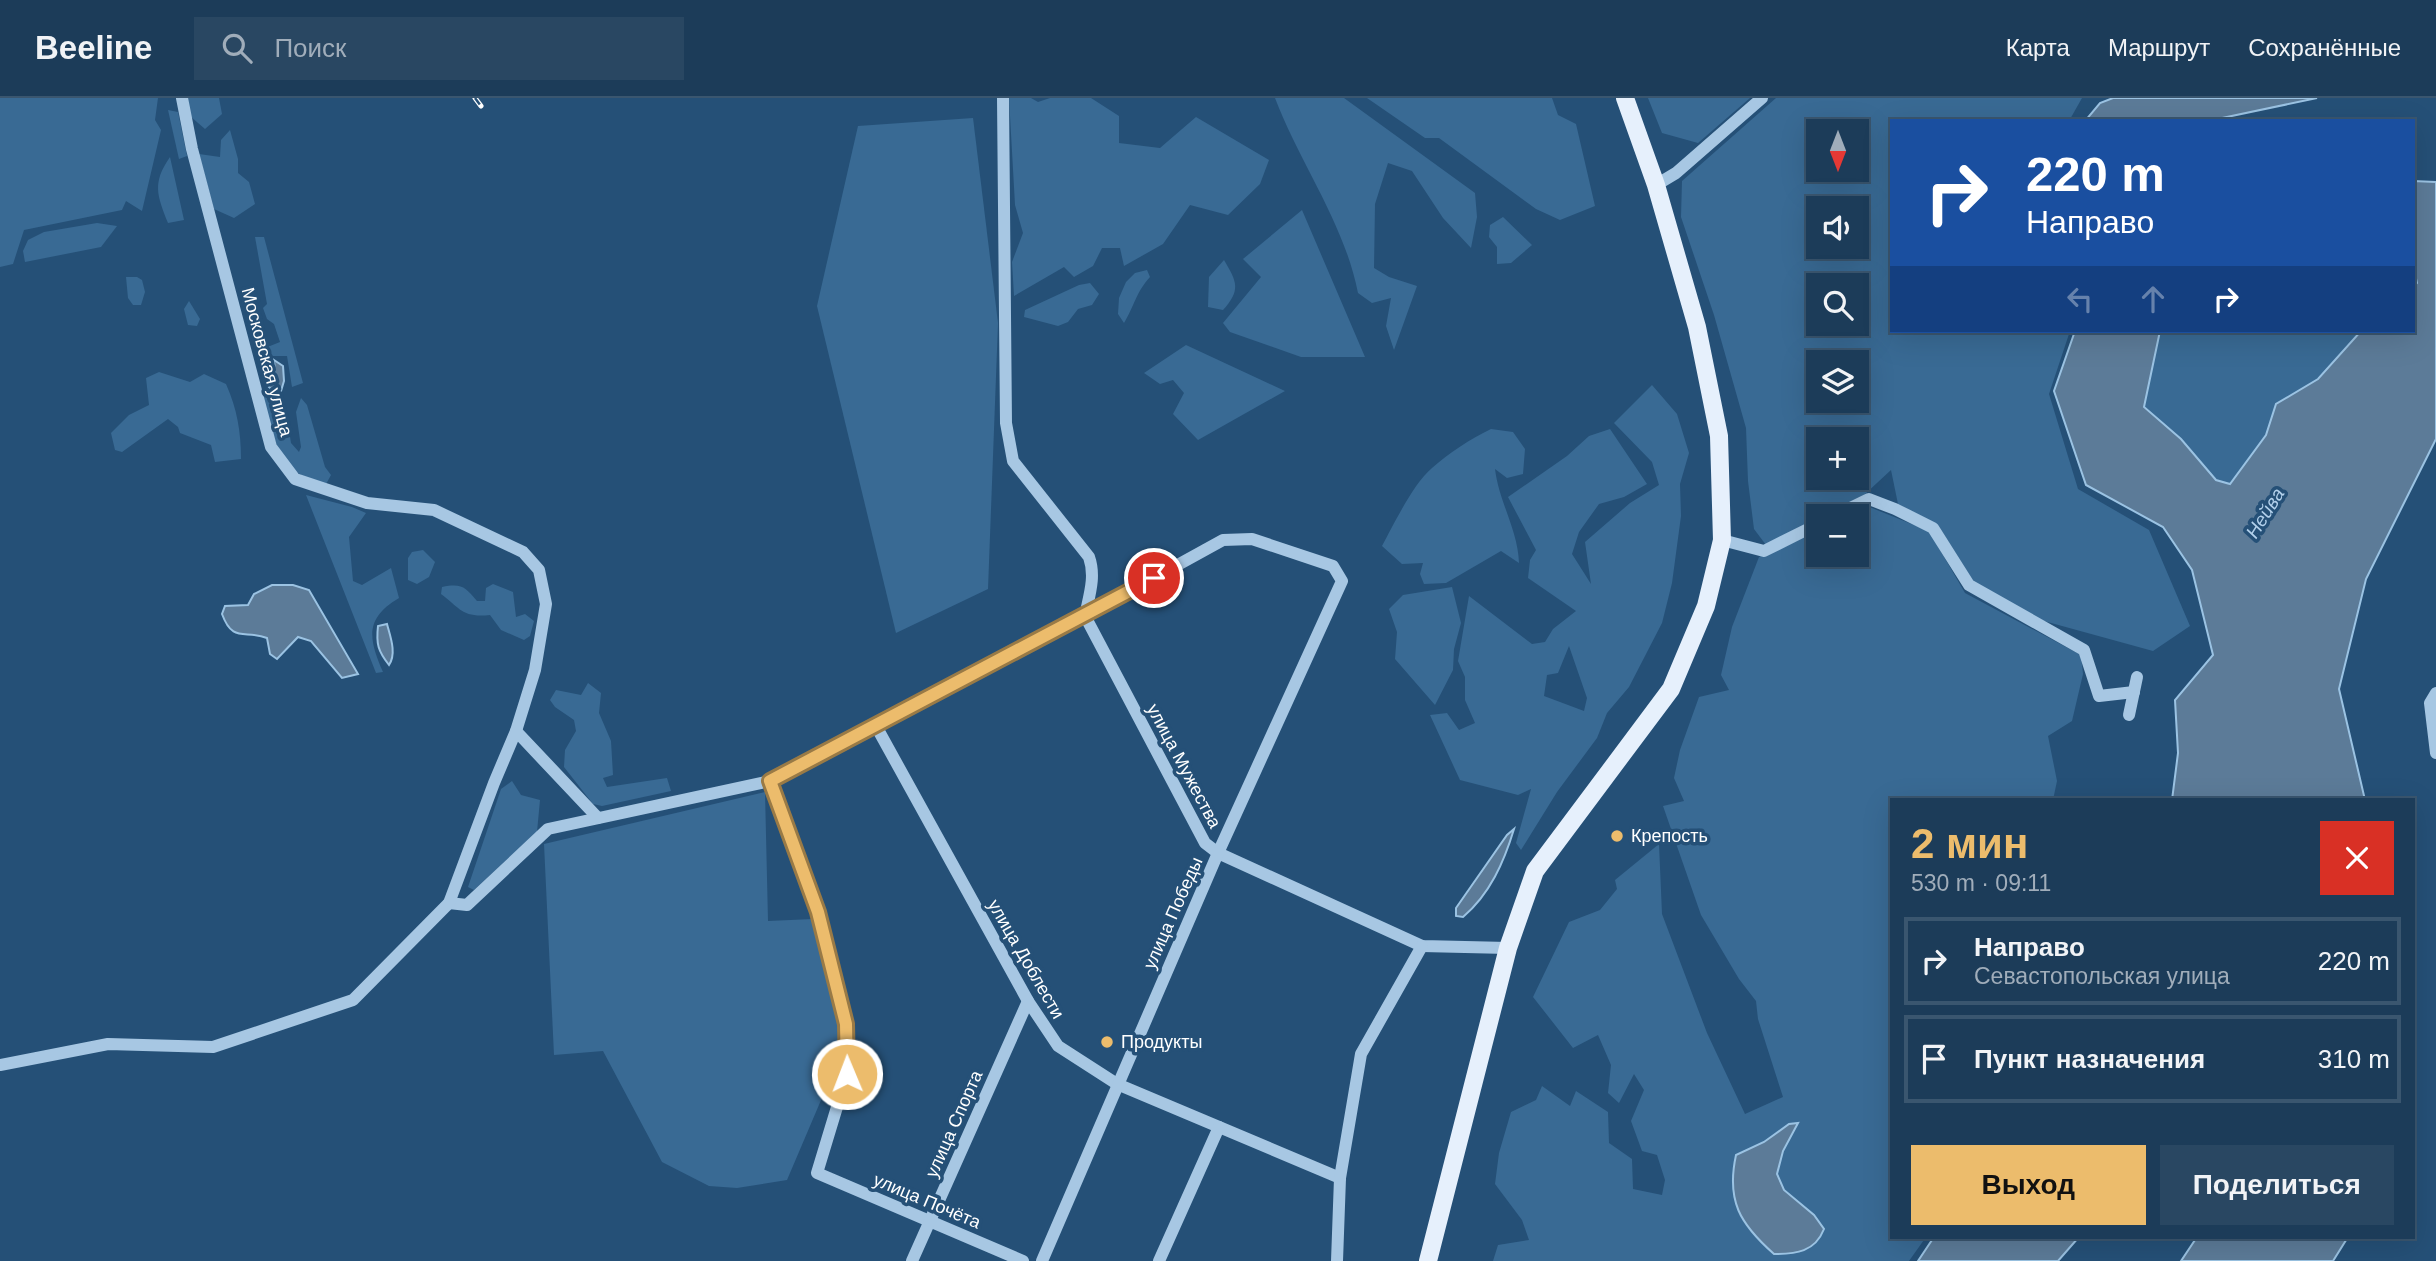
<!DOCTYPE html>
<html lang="ru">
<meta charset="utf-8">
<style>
:root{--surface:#1c3c59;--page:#294762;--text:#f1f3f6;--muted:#a0adba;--line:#3a566f;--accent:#ecbc6c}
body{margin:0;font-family:Helvetica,sans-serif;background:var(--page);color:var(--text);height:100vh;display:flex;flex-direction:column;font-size:26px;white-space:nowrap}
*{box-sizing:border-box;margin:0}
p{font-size:23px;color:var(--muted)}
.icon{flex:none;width:38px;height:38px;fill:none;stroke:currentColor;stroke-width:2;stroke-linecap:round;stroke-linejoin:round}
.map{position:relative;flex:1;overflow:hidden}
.drawer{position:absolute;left:1890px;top:700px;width:525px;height:441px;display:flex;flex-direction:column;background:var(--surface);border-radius:0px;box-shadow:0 7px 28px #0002,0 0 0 2px var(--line)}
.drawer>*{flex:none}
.guide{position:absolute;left:1890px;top:21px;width:525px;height:214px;border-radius:0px;box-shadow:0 7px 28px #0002,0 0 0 2px var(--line);background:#1a4fa0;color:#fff;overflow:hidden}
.needle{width:46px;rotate:180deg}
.buttons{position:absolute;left:1806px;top:21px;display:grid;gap:14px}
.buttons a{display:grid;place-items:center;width:63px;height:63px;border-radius:0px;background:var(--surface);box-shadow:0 7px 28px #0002,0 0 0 2px var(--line);font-size:35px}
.pin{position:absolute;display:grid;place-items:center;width:60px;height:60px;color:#fff;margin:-30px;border:4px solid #fff;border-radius:50%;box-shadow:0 2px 7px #0007}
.me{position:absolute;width:77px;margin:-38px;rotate:359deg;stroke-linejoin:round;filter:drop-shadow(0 0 5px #0008)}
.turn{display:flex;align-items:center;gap:24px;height:147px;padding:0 21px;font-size:32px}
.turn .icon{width:91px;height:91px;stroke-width:2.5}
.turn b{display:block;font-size:49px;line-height:60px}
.lanes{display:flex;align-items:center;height:66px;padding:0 21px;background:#0003;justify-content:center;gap:35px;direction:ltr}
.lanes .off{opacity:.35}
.round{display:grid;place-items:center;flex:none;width:74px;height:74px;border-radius:0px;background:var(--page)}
.headline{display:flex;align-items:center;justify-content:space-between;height:119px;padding:0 21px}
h1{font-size:42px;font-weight:600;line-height:52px;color:var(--accent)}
.button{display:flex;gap:14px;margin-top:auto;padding:14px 21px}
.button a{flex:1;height:80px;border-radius:0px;background:var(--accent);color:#111;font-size:28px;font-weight:600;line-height:80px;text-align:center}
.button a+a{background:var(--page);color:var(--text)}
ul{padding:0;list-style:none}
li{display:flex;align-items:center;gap:21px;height:88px;margin:0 14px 10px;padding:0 7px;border:4px solid var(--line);border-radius:0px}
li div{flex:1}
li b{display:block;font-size:26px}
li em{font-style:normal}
header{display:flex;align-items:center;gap:42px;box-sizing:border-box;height:98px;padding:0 35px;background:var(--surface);border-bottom:2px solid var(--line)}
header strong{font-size:33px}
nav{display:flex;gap:38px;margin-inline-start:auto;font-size:24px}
.search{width:490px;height:63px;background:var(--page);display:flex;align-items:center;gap:18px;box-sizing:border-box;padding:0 24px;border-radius:0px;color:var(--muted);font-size:26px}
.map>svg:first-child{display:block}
.green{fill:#396a94;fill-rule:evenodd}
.water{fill:#5c7b98;stroke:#9bc3e3;stroke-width:2}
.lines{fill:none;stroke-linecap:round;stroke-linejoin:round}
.minor{stroke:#a7c7e3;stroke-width:12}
.major{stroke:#e6f0fc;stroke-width:18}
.rail-casing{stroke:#fff;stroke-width:5}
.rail{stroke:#255077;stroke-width:2.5;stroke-dasharray:8;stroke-linecap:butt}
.route-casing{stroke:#997a46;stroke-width:18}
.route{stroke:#ecbc6c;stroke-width:12}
.poi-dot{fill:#ecbc6c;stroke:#255077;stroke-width:2.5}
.labels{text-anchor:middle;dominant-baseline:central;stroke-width:7;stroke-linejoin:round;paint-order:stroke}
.street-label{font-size:18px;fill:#fff;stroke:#255077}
.poi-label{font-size:18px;fill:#fff;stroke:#255077;text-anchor:start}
.water-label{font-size:19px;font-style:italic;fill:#b2d0eb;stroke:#255077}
</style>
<header>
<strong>Beeline</strong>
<div class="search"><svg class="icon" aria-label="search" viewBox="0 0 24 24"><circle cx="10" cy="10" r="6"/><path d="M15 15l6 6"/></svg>Поиск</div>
<nav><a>Карта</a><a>Маршрут</a><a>Сохранённые</a></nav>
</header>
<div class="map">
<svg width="2436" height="1163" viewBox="0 0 2436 1163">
<rect width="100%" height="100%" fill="#255077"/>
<g class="green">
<path d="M0 0H158L155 22 161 32 142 113 126 103 122 112 24 132 13 166 0 169Z"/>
<path d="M188 0H219L222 16 205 31 190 18Z"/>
<path d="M1009 0H1031L1038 4 1050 0H1091L1119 18V45L1160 50 1196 19 1269 62 1260 86 1228 117 1190 107 1163 146 1124 168 1120 150H1102L1093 168 1074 179 1064 169 1014 198 1012 164 1023 135 1015 107Z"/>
<path d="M1275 0H1344L1475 95 1477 119 1471 150 1443 120 1412 73 1388 65 1375 106 1374 170 1389 179 1417 188 1394 252 1386 228 1391 200 1372 205 1358 195C1344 124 1300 66 1275 0Z"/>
<path d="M1367 0H1552L1558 17 1576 26 1595 108 1560 122 1536 111 1439 40H1425Z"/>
<path d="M1648 0H1750L1698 45 1662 35Z"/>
<path d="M1776 0H2082L2069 23H1892V233H2070L2049 296 2078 391 2149 432 2190 528 2153 553 2033 520 1974 484 1938 427 1898 406 1891 372 1864 397 1823 418H1818V420L1766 447 1754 431 1748 383 1746 330 1714 217 1681 119 1682 83ZM1818 33H1857V72H1818ZM1818 110H1857V149H1818ZM1818 187H1857V226H1818ZM1818 264H1857V303H1818ZM1818 341H1857V380H1818Z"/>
<path d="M168 12 178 14 187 58 179 61Z"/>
<path d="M973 20 998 225 988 491 896 535 817 208 858 28Z"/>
<path d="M230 32 238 61V75L249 84 255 106 234 120 214 111 199 56 220 59 221 42Z"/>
<path d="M170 59 184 122 168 125C157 97 152 85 170 59Z"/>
<path d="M1302 112 1365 259H1301L1230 234 1223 225 1261 179 1243 161Z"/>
<path d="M1503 119 1532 147 1511 165 1497 166V149L1489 139 1490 127Z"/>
<path d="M97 125 117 128 101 149 25 164 23 153 28 142 44 134Z"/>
<path d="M255 139H264L303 285 292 289 287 258H271L270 269 255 254 280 244 274 226 267 221 263 210 267 206Z"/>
<path d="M1224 162C1237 184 1241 192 1223 212L1208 209 1209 179Z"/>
<path d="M1147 172 1150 179C1135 196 1135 207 1124 225L1118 216 1119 200 1126 184 1135 175Z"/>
<path d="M126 179H137L142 182 145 194 141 207H133L128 200Z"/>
<path d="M1090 185 1099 196 1092 207 1078 211 1068 224 1058 228 1024 219 1025 212 1079 187Z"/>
<path d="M189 203 200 221 197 228 188 227 184 211Z"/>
<path d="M2160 233H2361L2318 281 2276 306 2266 337 2230 386 2216 382 2181 341 2144 309Z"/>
<path d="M1186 247 1285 293 1198 342 1173 316 1184 295 1173 282 1160 286 1144 275Z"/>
<path d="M159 274 190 284 204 276 226 286C237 311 241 333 241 361L215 364 211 347 180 335 178 329 168 321 122 354 115 352 111 335 129 317 149 307 146 280Z"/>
<path d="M1652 287 1677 316 1689 355 1680 386 1681 418 1672 485 1662 525 1629 589 1607 615 1597 640 1557 694 1521 752 1516 745 1531 691 1518 697 1460 682 1430 617 1447 615 1459 632 1475 625 1465 602V579L1458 563 1469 498 1532 546 1545 544 1553 531 1576 513 1528 480 1530 462 1536 452 1508 399 1567 358 1589 338 1610 331 1647 386 1624 399 1599 406 1579 434 1572 456 1591 486 1585 444 1630 405 1659 387 1652 364 1614 325ZM1569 548 1587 600 1584 613 1544 598 1547 577 1558 575Z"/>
<path d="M268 292 285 307 291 345 299 354 301 349 296 314 301 300 307 307 325 369 331 377 325 388C312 382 297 377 287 366 275 353 266 310 262 293Z"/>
<path d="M1491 331 1513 334 1525 351 1523 376 1507 380 1495 371C1499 404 1518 432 1519 465L1501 453 1446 485 1424 486 1420 476 1423 465 1402 466 1382 448C1394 426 1413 386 1432 370 1449 355 1470 341 1491 331Z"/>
<path d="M306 397 352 409 366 415 349 439 353 483 362 487 391 470 399 500C365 520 368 540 383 574L376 575Z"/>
<path d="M1867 408 1929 433 1965 495 2081 557 2083 576 2072 623 2048 638 2057 683 2053 702H1892V1139H1926L1909 1163H1493L1498 1147 1529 1142 1522 1122 1495 1086 1499 1055 1511 1014 1536 1002 1542 988 1570 1008 1576 993 1608 1014 1609 1045 1632 1061 1633 1091 1662 1097 1665 1082 1657 1057 1642 1053 1631 1023 1644 992 1634 976 1619 1005 1608 995 1611 967 1598 937 1573 950 1533 899 1569 824 1600 812 1617 791 1615 782 1659 746 1662 816 1707 935 1745 1016 1783 999 1758 921 1756 903 1739 881 1701 817 1663 708 1684 703 1674 680 1680 652 1699 599 1729 592 1721 577 1732 529 1759 459 1818 431V457H1857V418H1846ZM1797 1025 1783 1053 1777 1076 1784 1092 1814 1117 1824 1130 1774 1156C1732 1119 1734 1111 1736 1057L1764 1044 1789 1026Z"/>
<path d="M423 452 435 464 429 479 417 486 408 482V460L412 454Z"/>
<path d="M493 486 513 494 516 519 525 516 534 523 530 538 524 542 501 532 490 517C462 520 460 510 441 496L442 489C462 485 465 489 477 503H485L486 490Z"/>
<path d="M1452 489 1461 525 1454 551 1453 572 1435 607 1395 561 1397 534 1389 511 1403 497Z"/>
<path d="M588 585 601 595 599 615 611 643 613 677 603 680 607 689 667 680 671 693 602 708 593 706 564 669 565 652 576 633 574 622 555 609 550 602 556 592 581 597Z"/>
<path d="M512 683 521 697 540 702 537 734 474 792 468 789 501 691Z"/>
<path d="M765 694 768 823 813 821 841 930 830 981 787 1082 737 1090 709 1088 662 1064 603 953 554 957 544 746Z"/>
</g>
<g class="water">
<path d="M2113 0H2317L2208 23H2085L2100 5Z"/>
<path d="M2413 83 2436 84V341L2366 481 2339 591 2365 702H2172L2178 655 2175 602 2213 557 2192 472 2163 429 2086 387 2054 293 2075 233H2160L2144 309 2181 341 2216 382 2230 386 2266 337 2276 306 2318 281 2361 233H2413V189L2417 185 2413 167Z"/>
<path d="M274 262 283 268 284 283 281 293H273L268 288 266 277 275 275Z"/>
<path d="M272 487H293L309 492 358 576 342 580 311 543 298 539 277 561 270 556 267 540C245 531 233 546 222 516L225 508 248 507 254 496Z"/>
<path d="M387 526C390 538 397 555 389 567 378 553 376 546 378 528Z"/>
<path d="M1514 731C1504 764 1490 796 1463 819L1456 818V810L1507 737Z"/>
<path d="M1798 1025 1783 1053 1777 1076 1784 1092 1814 1117 1824 1131C1815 1154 1796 1156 1774 1156 1740 1126 1726 1103 1736 1057L1764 1044 1789 1026Z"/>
<path d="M1934 1139H2079L2058 1163H1918Z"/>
<path d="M2197 1139H2348L2333 1163H2181Z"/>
</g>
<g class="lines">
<g class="minor">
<path d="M1003 0 1006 325 1013 363 1089 459C1096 479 1089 498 1085 518L1205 745 1218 755 1422 848 1508 850"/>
<path d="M1656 87 1676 75 1762 0"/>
<path d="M1834 418 1869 401 1895 411 1933 430 1969 487 2084 552 2099 598 2134 594"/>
<path d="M1722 442 1764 453 1818 426"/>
<path d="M2436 595 2430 605 2436 655"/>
<path d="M2129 617 2137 579"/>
<path d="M876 628 1028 903 1058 948 1117 986 1340 1080"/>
<path d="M516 633 598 720"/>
<path d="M770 683 818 814 846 926 847 976 817 1075 1023 1163"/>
<path d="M449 805 467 807 548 731 770 683 1085 518 1223 442 1252 441 1333 468 1342 483 1218 755 1042 1163"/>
<path d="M0 967 108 946 213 949 353 902 449 805 494 685 516 633 535 572 546 506 539 472 523 454 434 412 367 405 295 381 271 349 192 51 182 0"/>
<path d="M912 1163 1028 903"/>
<path d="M1159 1163 1219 1029"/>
<path d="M1337 1163 1340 1080 1361 956 1422 848"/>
</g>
<path class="major" d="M1428 1163 1508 850 1535 773 1671 591 1706 508 1722 442 1719 338 1697 229 1656 87 1625 0"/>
<g class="rail-casing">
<path id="rail" d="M475 0 481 8"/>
</g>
<use href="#rail" class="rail"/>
</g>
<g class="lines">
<g class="route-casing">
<path id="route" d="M847 976 846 926 818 814 770 683 1154 480"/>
</g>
<use href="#route" class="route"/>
</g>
<g class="poi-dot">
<circle cx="1617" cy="738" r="7"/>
<circle cx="1107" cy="944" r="7"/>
</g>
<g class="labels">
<g class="street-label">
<text transform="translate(267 264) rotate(75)">Московская улица</text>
<text transform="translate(1184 668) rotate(62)">улица Мужества</text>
<text transform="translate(1173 815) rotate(-66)">улица Победы</text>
<text transform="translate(1026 861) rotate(60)">улица Доблести</text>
<text transform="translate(954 1026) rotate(-66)">улица Спорта</text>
<text transform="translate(927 1103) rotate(23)">улица Почёта</text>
</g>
<g class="poi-label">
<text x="1631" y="738">Крепость</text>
<text x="1121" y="944">Продукты</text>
</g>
<g class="water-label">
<text transform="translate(2265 415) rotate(-58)">Нейва</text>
</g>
</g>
</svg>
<div class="buttons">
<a><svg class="needle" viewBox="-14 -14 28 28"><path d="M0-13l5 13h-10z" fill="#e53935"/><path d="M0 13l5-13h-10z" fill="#a0adba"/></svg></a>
<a><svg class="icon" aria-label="sound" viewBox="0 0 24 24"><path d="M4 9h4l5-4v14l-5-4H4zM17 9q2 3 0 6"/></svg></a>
<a><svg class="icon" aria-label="search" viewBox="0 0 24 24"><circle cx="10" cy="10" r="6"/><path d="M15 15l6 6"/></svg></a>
<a><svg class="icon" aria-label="layers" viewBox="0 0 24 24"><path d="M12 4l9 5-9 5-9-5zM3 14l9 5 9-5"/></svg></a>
<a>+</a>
<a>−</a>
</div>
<div class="pin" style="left:1154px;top:480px;background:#d93025"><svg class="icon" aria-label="arrive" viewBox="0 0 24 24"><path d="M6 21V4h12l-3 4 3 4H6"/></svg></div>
<svg class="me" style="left:847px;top:976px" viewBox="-20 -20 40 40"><circle r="17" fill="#ecbc6c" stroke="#fff" stroke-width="3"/><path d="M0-11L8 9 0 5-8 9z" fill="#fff"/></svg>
<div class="guide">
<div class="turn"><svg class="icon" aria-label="right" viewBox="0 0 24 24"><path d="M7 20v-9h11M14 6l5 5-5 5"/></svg><div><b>220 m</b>Направо</div></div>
<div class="lanes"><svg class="icon off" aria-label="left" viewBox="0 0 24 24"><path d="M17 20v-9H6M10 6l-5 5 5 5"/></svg><svg class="icon off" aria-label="ahead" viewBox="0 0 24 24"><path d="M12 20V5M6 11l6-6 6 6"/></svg><svg class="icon" aria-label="right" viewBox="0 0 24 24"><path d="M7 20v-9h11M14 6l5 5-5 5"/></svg></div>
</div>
<section class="drawer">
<div class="headline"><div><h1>2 мин</h1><p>530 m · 09:11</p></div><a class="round" style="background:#d93025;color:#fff"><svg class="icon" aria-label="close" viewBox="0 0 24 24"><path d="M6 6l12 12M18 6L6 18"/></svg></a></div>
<ul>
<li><svg class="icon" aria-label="right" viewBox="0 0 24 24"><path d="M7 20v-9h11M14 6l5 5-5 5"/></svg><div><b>Направо</b><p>Севастопольская улица</p></div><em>220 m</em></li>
<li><svg class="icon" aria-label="arrive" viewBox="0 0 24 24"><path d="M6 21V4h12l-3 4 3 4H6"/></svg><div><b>Пункт назначения</b></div><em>310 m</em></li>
</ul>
<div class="button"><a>Выход</a><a>Поделиться</a></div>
</section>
</div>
